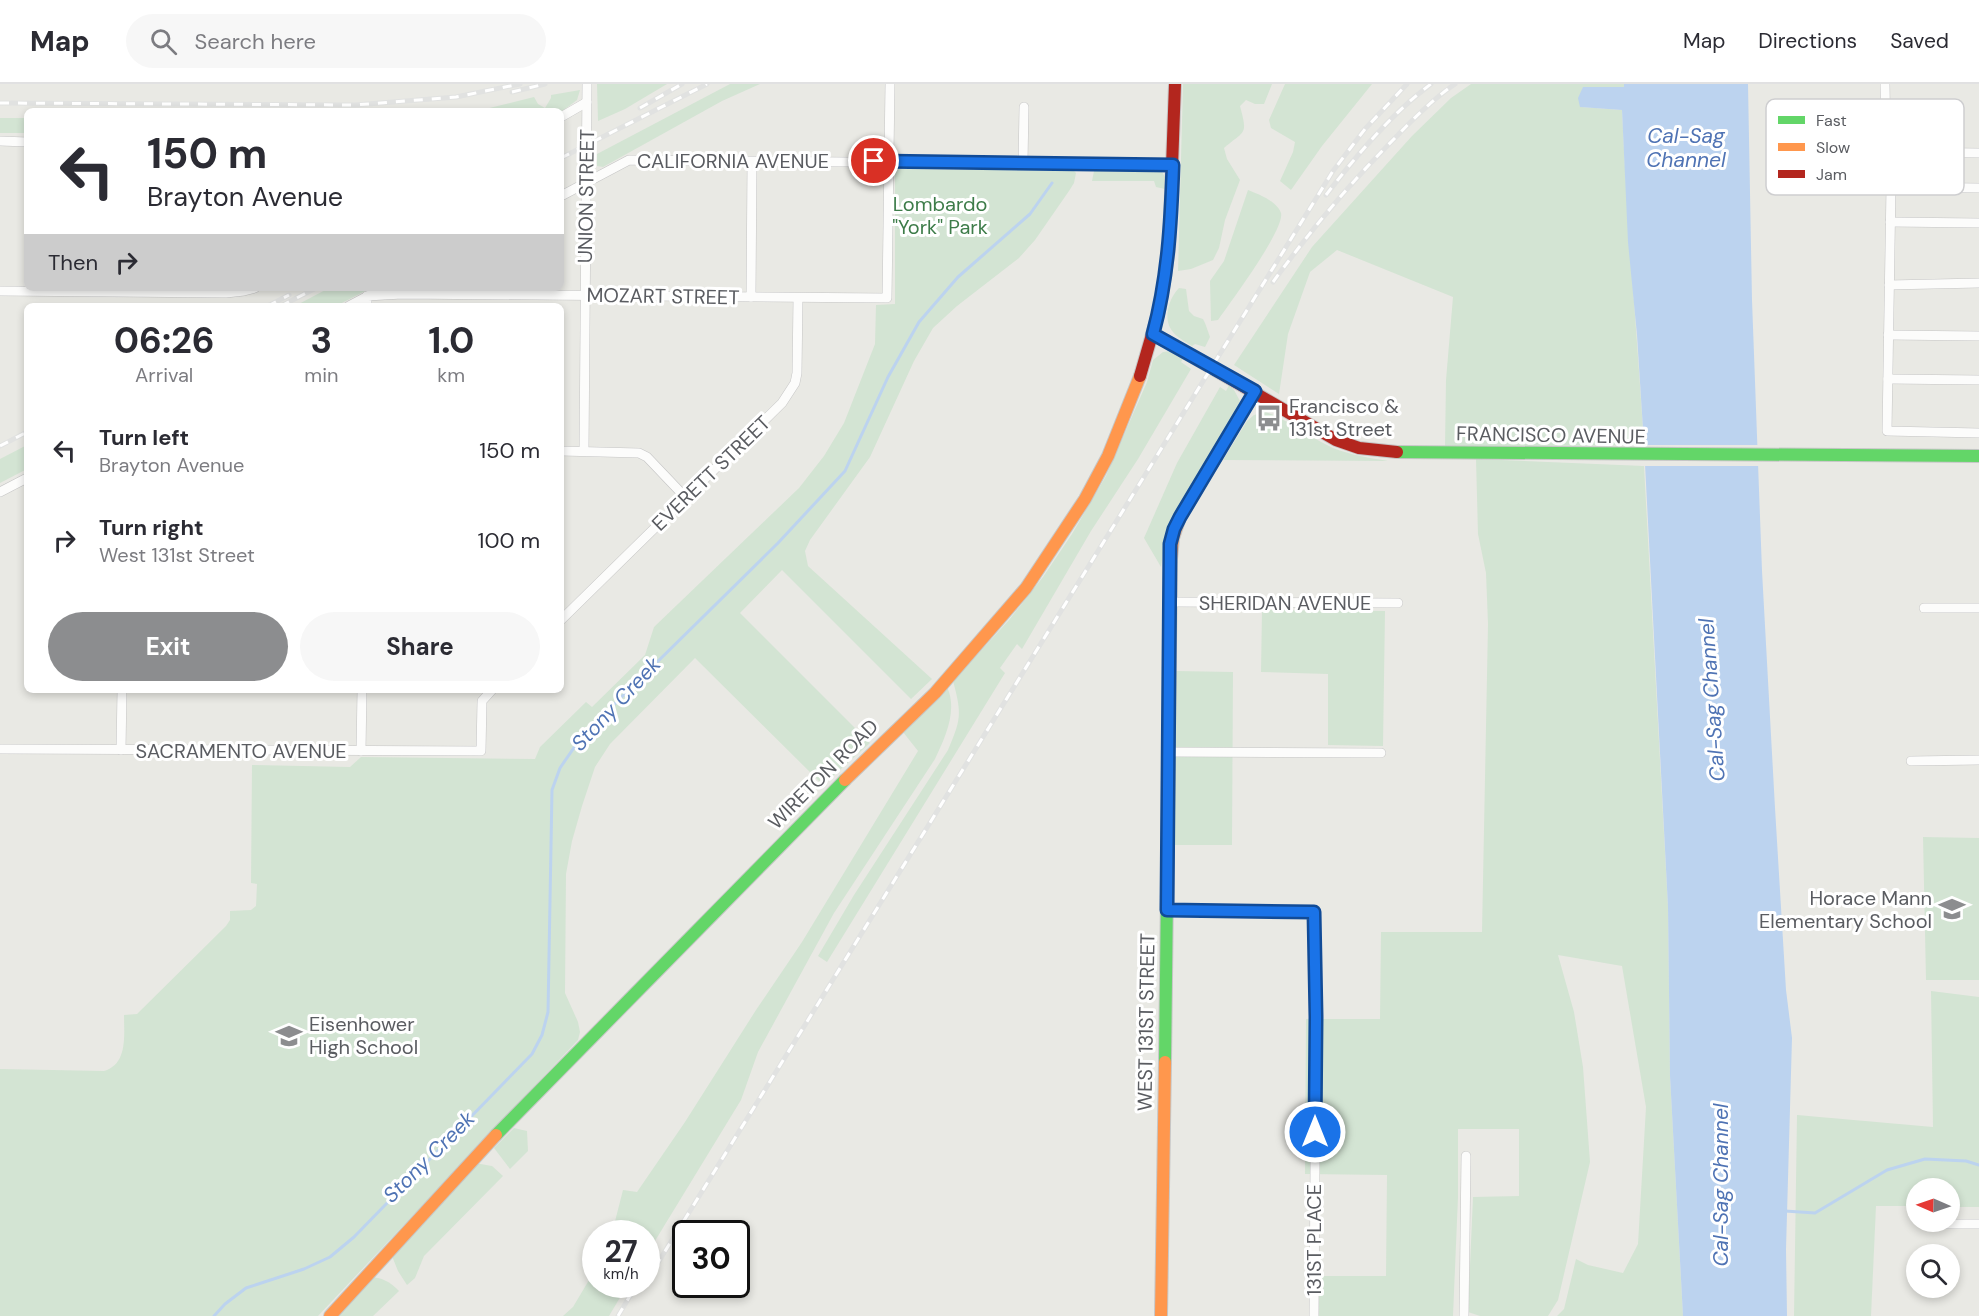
<!DOCTYPE html>
<style>
:root{--surface:#fff;--page:#f7f7f7;--text:#2b2b33;--muted:#7c7c81;--line:#e1e1e2;--accent:#8c8d8f}
body{margin:0;font-family:"DM Sans",sans-serif;background:var(--page);color:var(--text);height:100vh;display:flex;flex-direction:column;font-size:22px;white-space:nowrap}
*{box-sizing:border-box;margin:0}
p{font-size:20px;color:var(--muted)}
.icon{flex:none;width:33px;height:33px;fill:none;stroke:currentColor;stroke-width:2;stroke-linecap:round;stroke-linejoin:round}
.map{position:relative;flex:1;overflow:hidden}
.panel{position:absolute;left:24px;top:219px;width:540px;height:390px;display:flex;flex-direction:column;background:var(--surface);border-radius:9px;box-shadow:0 3px 9px #0003}
.panel>*{flex:none}
.guide{position:absolute;left:24px;top:24px;width:540px;height:183px;border-radius:9px;box-shadow:0 3px 9px #0003;background:#fff;color:var(--text);overflow:hidden}
.needle{width:39px;rotate:272deg}
.buttons{position:absolute;left:1906px;top:1094px;display:grid;gap:12px}
.buttons a{display:grid;place-items:center;width:54px;height:54px;border-radius:50%;background:var(--surface);box-shadow:0 3px 9px #0003;font-size:30px}
.speed{position:absolute;left:582px;top:1136px;display:flex;gap:12px;font-size:30px;font-weight:700;text-align:center}
.speed>*{display:grid;place-content:center;width:78px;height:78px;border-radius:50%;background:var(--surface);box-shadow:0 3px 9px #0003;line-height:1}
.speed small{font-size:15px;font-weight:400}
.speed .limit{border:3px solid #111;border-radius:9px;background:#fff;color:#111}
.pin{position:absolute;display:grid;place-items:center;width:51px;height:51px;color:#fff;margin:-26px;border:3px solid #fff;border-radius:50%;box-shadow:0 2px 6px #0007}
.me{position:absolute;width:66px;margin:-33px;rotate:0deg;stroke-linejoin:round;filter:drop-shadow(0 0 4px #0008)}
.turn{display:flex;align-items:center;gap:21px;height:126px;padding:0 24px;font-size:27px}
.turn .icon{width:78px;height:78px;stroke-width:2.5}
.turn b{display:block;font-size:42px;line-height:51px}
.then{display:flex;align-items:center;height:57px;padding:0 24px;background:#0003;gap:12px;font-size:22px}
.eta{display:flex;justify-content:space-evenly;align-items:center;height:102px;text-align:center}
.eta b{font-size:36px;font-weight:700;line-height:42px}
.button{display:flex;gap:12px;margin-top:auto;padding:12px 24px}
.button a{flex:1;height:69px;border-radius:36px;background:var(--accent);color:#fff;font-size:24px;font-weight:700;line-height:69px;text-align:center}
.button a+a{background:var(--page);color:var(--text)}
ul{padding:0;list-style:none}
li{display:flex;align-items:center;gap:18px;height:90px;padding:0 24px}
li div{flex:1}
li b{display:block;font-size:22px}
li em{font-style:normal}
header{display:flex;align-items:center;gap:36px;box-sizing:border-box;height:84px;padding:0 30px;background:var(--surface);border-bottom:2px solid var(--line)}
header strong{font-size:28px}
nav{display:flex;gap:33px;margin-inline-start:auto;font-size:21px}
.search{width:420px;height:54px;background:var(--page);display:flex;align-items:center;gap:15px;box-sizing:border-box;padding:0 21px;border-radius:33px;color:var(--muted);font-size:22px}
.map>svg:first-child{display:block}
.green{fill:#d3e4d3}
.water{fill:#bcd3ef}
.pier{fill:#e9e9e4}
.lines{fill:none;stroke-linecap:round;stroke-linejoin:round}
.stream{stroke:#bcd3ef;stroke-width:3}
.street-casing{stroke:#c5c5c5;stroke-width:10}
.fast-casing{stroke:#c6c6c6;stroke-width:14}
.slow-casing{stroke:#c6c6c6;stroke-width:14}
.jam-casing{stroke:#c6c6c6;stroke-width:14}
.street{stroke:#fcfcfb;stroke-width:9}
.fast{stroke:#63d668;stroke-width:12}
.slow{stroke:#ff974d;stroke-width:12}
.jam{stroke:#b3261e;stroke-width:12}
.rail-casing{stroke:#e1e2e1;stroke-width:5}
.rail{stroke:#fff;stroke-width:3;stroke-dasharray:9;stroke-linecap:butt}
.route-casing{stroke:#114b97;stroke-width:15}
.route{stroke:#1a73e8;stroke-width:10}
.labels{text-anchor:middle;dominant-baseline:central;stroke-width:6;stroke-linejoin:round;paint-order:stroke}
.street-label{font-size:20px;fill:#5a5c61;stroke:#fff}
.park-label{font-size:20px;fill:#3d7c49;stroke:#fff}
.poi-label{font-size:20px;fill:#5a5c61;stroke:#fff;text-anchor:start}
.water-label{font-size:21px;font-style:italic;fill:#4f73b4;stroke:#fff}
.key{fill:#fff;stroke:#ceced0;stroke-width:1.5}
.key-label{font-size:16px;fill:#5a5c61}
</style>
<header>
<strong>Map</strong>
<div class="search"><svg class="icon" aria-label="search" viewBox="0 0 24 24"><circle cx="10" cy="10" r="6"/><path d="M15 15l6 6"/></svg>Search here</div>
<nav><a>Map</a><a>Directions</a><a>Saved</a></nav>
</header>
<div class="map">
<svg width="1979" height="1232" viewBox="0 0 1979 1232">
<rect width="100%" height="100%" fill="#e9e9e4"/>
<g class="green">
<path d="M597 0H667L625 25 598 37Z"/>
<path d="M730 0H760L722 17 603 83 597 82V70Z"/>
<path d="M1183 0H1272L1264 20H1255L1246 16 1240 22C1248 52 1245 46 1224 64L1227 75 1240 96 1225 136 1219 164 1213 176 1191 185 1178 187Z"/>
<path d="M1285 0H1372L1322 62 1291 106 1280 97 1293 68 1295 58 1271 44 1269 36Z"/>
<path d="M1471 0H1624V3H1583L1581 23 1622 26C1627 138 1637 249 1644 361L1445 363 1446 296 1453 213 1337 166 1310 188 1288 250 1279 310 1234 281 1312 163 1412 52 1451 14Z"/>
<path d="M580 6 577 16 561 28 477 27 534 13 538 20 545 24 551 14V11Z"/>
<rect x="0" y="34" width="27" height="15"/>
<path d="M895 85 1074 87 1076 89 1074 99 1069 107 1035 156 1019 174 957 222 933 244 914 277 870 373 810 456 805 467 808 482 932 595 911 615 782 486 740 529 870 659 823 701 695 574 610 660 595 683 582 722 572 757 566 790 565 909 578 938 580 948 578 956 318 1232H0V985L104 987C128 980 124 951 124 931L137 930 226 842 230 836V827L251 826 256 822 257 800 251 799 252 681 350 683 361 673 535 675 540 663 586 618 592 623 645 571 654 543 799 404 824 372 844 339 875 260 876 221 895 220Z"/>
<path d="M1094 87 1162 88 1165 93V105L1156 103 1154 97H1092Z"/>
<path d="M1248 106C1258 110 1277 117 1281 129 1285 145 1230 219 1218 236L1211 237 1210 197 1224 177Z"/>
<path d="M329 204H371L336 222H295Z"/>
<path d="M1179 204 1186 205 1189 227 1194 232 1203 235 1205 239 1210 253 1205 263 1195 260 1192 262C1186 258 1178 254 1173 248 1162 235 1169 214 1179 204Z"/>
<path d="M1171 267 1184 273 1181 278 1191 285 1138 375 1091 447 1022 565 1017 560 1000 584 1005 589 827 878 818 872 854 811 948 666C961 635 962 630 953 597L1009 536 1043 493 1072 450 1106 392 1147 298 1153 276 1163 268Z"/>
<path d="M1229 301 1234 306 1240 317 1233 333 1175 429 1166 448 1161 483 1144 454 1177 379 1220 303 1226 307Z"/>
<path d="M1266 328C1290 337 1310 354 1333 364 1351 371 1370 374 1388 377L1223 376 1247 337 1254 331Z"/>
<path d="M27 361V385L0 399V375Z"/>
<path d="M1476 375 1644 382 1668 823 1670 992 1683 1232H1557L1564 1225 1576 1175 1588 1181 1623 1189 1638 1160 1646 1023 1622 882 1558 871 1574 928 1583 983 1590 1078 1558 1216 1548 1232H1480L1468 1228 1473 1113 1519 1112V1045H1458V1113L1453 1232H1318L1317 1192H1386L1387 1091 1305 1090 1306 935H1380L1381 848H1482L1488 540 1486 489 1478 450Z"/>
<path d="M1262 526 1385 527 1383 662 1328 661V590L1261 588Z"/>
<path d="M1176 587 1233 588 1232 761H1173Z"/>
<path d="M947 603C958 626 945 654 935 675L834 829 758 968 741 1016 647 1170 646 1149H612L623 1106 637 1108 685 1038 756 926 802 858 918 667 903 648Z"/>
<path d="M1923 753 1979 754V896H1926Z"/>
<path d="M1931 907 1979 913V1123H1950V1104H1917V1122H1876L1871 1232H1794L1797 1031 1933 1043Z"/>
<path d="M514 1044 527 1047 528 1067 510 1085 494 1064Z"/>
<path d="M475 1079 492 1082 503 1092 424 1172 415 1194 407 1201 398 1187 392 1172Z"/>
<path d="M595 1186 596 1200H628L609 1232H563L573 1223Z"/>
<path d="M369 1193C382 1193 390 1198 399 1207L373 1232H336Z"/>
</g>
<path class="water" d="M1624 0H1748L1752 216 1762 487 1775 724 1786 906 1792 954 1786 1165 1787 1232H1683L1670 992 1668 823 1644 361 1637 251 1628 158 1622 26 1580 23 1578 14 1583 3H1624Z"/>
<path class="pier" d="M1641 361H1760L1761 382H1641Z"/>
<g class="lines">
<g class="stream">
<path d="M1785 1127 1815 1129 1887 1086 1925 1075 1966 1077 1979 1081"/>
<path d="M214 1232 225 1220 246 1204 304 1185 330 1173 354 1153 532 970 542 951 548 928 552 706 560 684 582 652 778 459 845 387 888 293 919 238 958 193 1030 130 1052 99"/>
</g>
<g class="street-casing">
<g id="street">
<path d="M1885 0 1886 63 1895 68 1979 69"/>
<path d="M561 33 587 18"/>
<path d="M0 57 27 58"/>
<path d="M1023 79 1024 23"/>
<path d="M1979 104 1891 103 1887 347 1979 349"/>
<path d="M561 112 629 76 1173 81"/>
<path d="M1890 138 1979 139"/>
<path d="M1889 201 1979 199"/>
<path d="M0 207 226 209 244 207 255 204"/>
<path d="M751 213 752 78"/>
<path d="M349 222 383 204"/>
<path d="M367 222V212L402 210 887 214 890 0"/>
<path d="M1888 251 1979 252"/>
<path d="M1888 295 1979 296"/>
<path d="M561 367 639 369 647 373 686 414"/>
<path d="M584 367 587 0"/>
<path d="M0 408 27 394"/>
<path d="M1171 518 1398 519"/>
<path d="M1924 524H1979"/>
<path d="M561 536 782 319 795 299 797 289 798 214"/>
<path d="M0 665 481 667 482 617 492 606"/>
<path d="M121 666 122 606"/>
<path d="M361 667 362 606"/>
<path d="M1169 668 1381 669"/>
<path d="M1911 677 1979 676"/>
<path d="M1167 826 1314 828 1316 933 1314 1232"/>
<path d="M1935 1140H1979"/>
<path d="M1464 1232 1466 1072"/>
</g>
</g>
<g class="fast-casing">
<g id="fast">
<path d="M1397 368 1979 372"/>
<path d="M1165 978 1171 475"/>
<path d="M496 1051 845 696"/>
</g>
</g>
<g class="slow-casing">
<g id="slow">
<path d="M1171 475 1173 454 1180 433 1255 307"/>
<path d="M845 696 935 609 1026 504 1085 415 1108 372 1140 292"/>
<path d="M330 1232 496 1051"/>
<path d="M1161 1232 1165 978"/>
</g>
</g>
<g class="jam-casing">
<g id="jam">
<path d="M1153 250 1336 356 1359 364 1397 368"/>
<path d="M1140 292 1160 223 1169 165 1175 0"/>
</g>
</g>
<use href="#street" class="street"/>
<use href="#fast" class="fast"/>
<use href="#slow" class="slow"/>
<use href="#jam" class="jam"/>
<g class="rail-casing">
<g id="rail">
<path d="M512 8 545 0"/>
<path d="M0 19 355 21 456 13 520 0"/>
<path d="M640 24 682 0"/>
<path d="M561 74 707 0"/>
<path d="M1326 111C1357 71 1391 30 1431 0"/>
<path d="M1273 198C1310 147 1350 99 1394 55 1413 35 1433 15 1455 0"/>
<path d="M268 222 289 211"/>
<path d="M281 222 316 204"/>
<path d="M0 362 27 348"/>
<path d="M646 1198 1333 87 1365 45 1407 0"/>
<path d="M618 1232 637 1200"/>
</g>
</g>
<use href="#rail" class="rail"/>
</g>
<g class="lines">
<g class="route-casing">
<path id="route" d="M874 77 1173 81C1171 139 1168 194 1153 250L1255 307 1180 433 1174 445 1170 460 1167 826 1314 828 1316 933 1315 1048"/>
</g>
<use href="#route" class="route"/>
</g>
<defs>
<g id="bus-bare" transform="scale(2.07)"><path d="M-5-6H5V4H4V6H2V4H-2V6H-4V4H-5ZM-3.5-4V0h7V-4ZM-3.5 1.2v1.5H-2V1.2ZM2 1.2v1.5H3.5V1.2Z" fill="#8c8d8f" stroke="#fff" stroke-width="2.5" paint-order="stroke"/></g>
<g id="school-bare" transform="scale(2.07)"><path d="M0-5L7-2L0 1L-7-2ZM-4 1L0 2.5L4 1V4Q0 6-4 4Z" fill="#8c8d8f" stroke="#fff" stroke-width="2.5" paint-order="stroke"/></g>
</defs>
<g fill-rule="evenodd">
<use href="#bus-bare" x="1269" y="334"/>
<use href="#school-bare" x="1952" y="825"/>
<use href="#school-bare" x="289" y="952"/>
</g>
<g class="labels">
<g class="street-label">
<text x="733" y="77">CALIFORNIA AVENUE</text>
<text transform="translate(586 112) rotate(-89)">UNION STREET</text>
<text transform="translate(663 212) rotate(1)">MOZART STREET</text>
<text transform="translate(1551 351) rotate(1)">FRANCISCO AVENUE</text>
<text transform="translate(711 389) rotate(-44)">EVERETT STREET</text>
<text x="1285" y="519">SHERIDAN AVENUE</text>
<text x="241" y="667">SACRAMENTO AVENUE</text>
<text transform="translate(823 690) rotate(-45)">WIRETON ROAD</text>
<text transform="translate(1146 938) rotate(-89)">WEST 131ST STREET</text>
<text transform="translate(1314 1156) rotate(-90)">131ST PLACE</text>
</g>
<g class="park-label">
<text x="940" y="120">Lombardo<tspan x="940" dy="23">"York" Park</tspan></text>
</g>
<g class="poi-label">
<text x="1289" y="322">Francisco &amp;<tspan x="1289" dy="23">131st Street</tspan></text>
<text x="1932" y="814" text-anchor="end">Horace Mann<tspan x="1932" dy="23">Elementary School</tspan></text>
<text x="309" y="940">Eisenhower<tspan x="309" dy="23">High School</tspan></text>
</g>
<g class="water-label">
<text x="1686" y="52">Cal-Sag<tspan x="1686" dy="24">Channel</tspan></text>
<text transform="translate(1712 616) rotate(-94)">Cal-Sag Channel</text>
<text transform="translate(616 620) rotate(-47)">Stony Creek</text>
<text transform="translate(429 1073) rotate(-45)">Stony Creek</text>
<text transform="translate(1721 1101) rotate(-90)">Cal-Sag Channel</text>
</g>
</g>
<rect x="1766" y="15" width="198" height="96" rx="9" class="key"/>
<rect x="1778" y="32" width="27" height="8" fill="#63d668"/>
<rect x="1778" y="59" width="27" height="8" fill="#ff974d"/>
<rect x="1778" y="86" width="27" height="8" fill="#b3261e"/>
<g class="key-label">
<text x="1816" y="42">Fast</text>
<text x="1816" y="69">Slow</text>
<text x="1816" y="96">Jam</text>
</g>
</svg>
<div class="buttons">
<a><svg class="needle" viewBox="-14 -14 28 28"><path d="M0-13l5 13h-10z" fill="#e53935"/><path d="M0 13l5-13h-10z" fill="#7c7c81"/></svg></a>
<a><svg class="icon" aria-label="search" viewBox="0 0 24 24"><circle cx="10" cy="10" r="6"/><path d="M15 15l6 6"/></svg></a>
</div>
<div class="speed"><div>27<small>km/h</small></div><div class="limit">30</div></div>
<div class="pin" style="left:874px;top:77px;background:#d93025"><svg class="icon" aria-label="arrive" viewBox="0 0 24 24"><path d="M6 21V4h12l-3 4 3 4H6"/></svg></div>
<svg class="me" style="left:1315px;top:1048px" viewBox="-20 -20 40 40"><circle r="17" fill="#1a73e8" stroke="#fff" stroke-width="3"/><path d="M0-11L8 9 0 5-8 9z" fill="#fff"/></svg>
<div class="guide">
<div class="turn"><svg class="icon" aria-label="left" viewBox="0 0 24 24"><path d="M17 20v-9H6M10 6l-5 5 5 5"/></svg><div><b>150 m</b>Brayton Avenue</div></div>
<div class="then">Then<svg class="icon" aria-label="right" viewBox="0 0 24 24"><path d="M7 20v-9h11M14 6l5 5-5 5"/></svg></div>
</div>
<section class="panel">
<div class="eta">
<div><b>06:26</b><p>Arrival</p></div>
<div><b>3</b><p>min</p></div>
<div><b>1.0</b><p>km</p></div>
</div>
<ul>
<li><svg class="icon" aria-label="left" viewBox="0 0 24 24"><path d="M17 20v-9H6M10 6l-5 5 5 5"/></svg><div><b>Turn left</b><p>Brayton Avenue</p></div><em>150 m</em></li>
<li><svg class="icon" aria-label="right" viewBox="0 0 24 24"><path d="M7 20v-9h11M14 6l5 5-5 5"/></svg><div><b>Turn right</b><p>West 131st Street</p></div><em>100 m</em></li>
</ul>
<div class="button"><a>Exit</a><a>Share</a></div>
</section>
</div>
